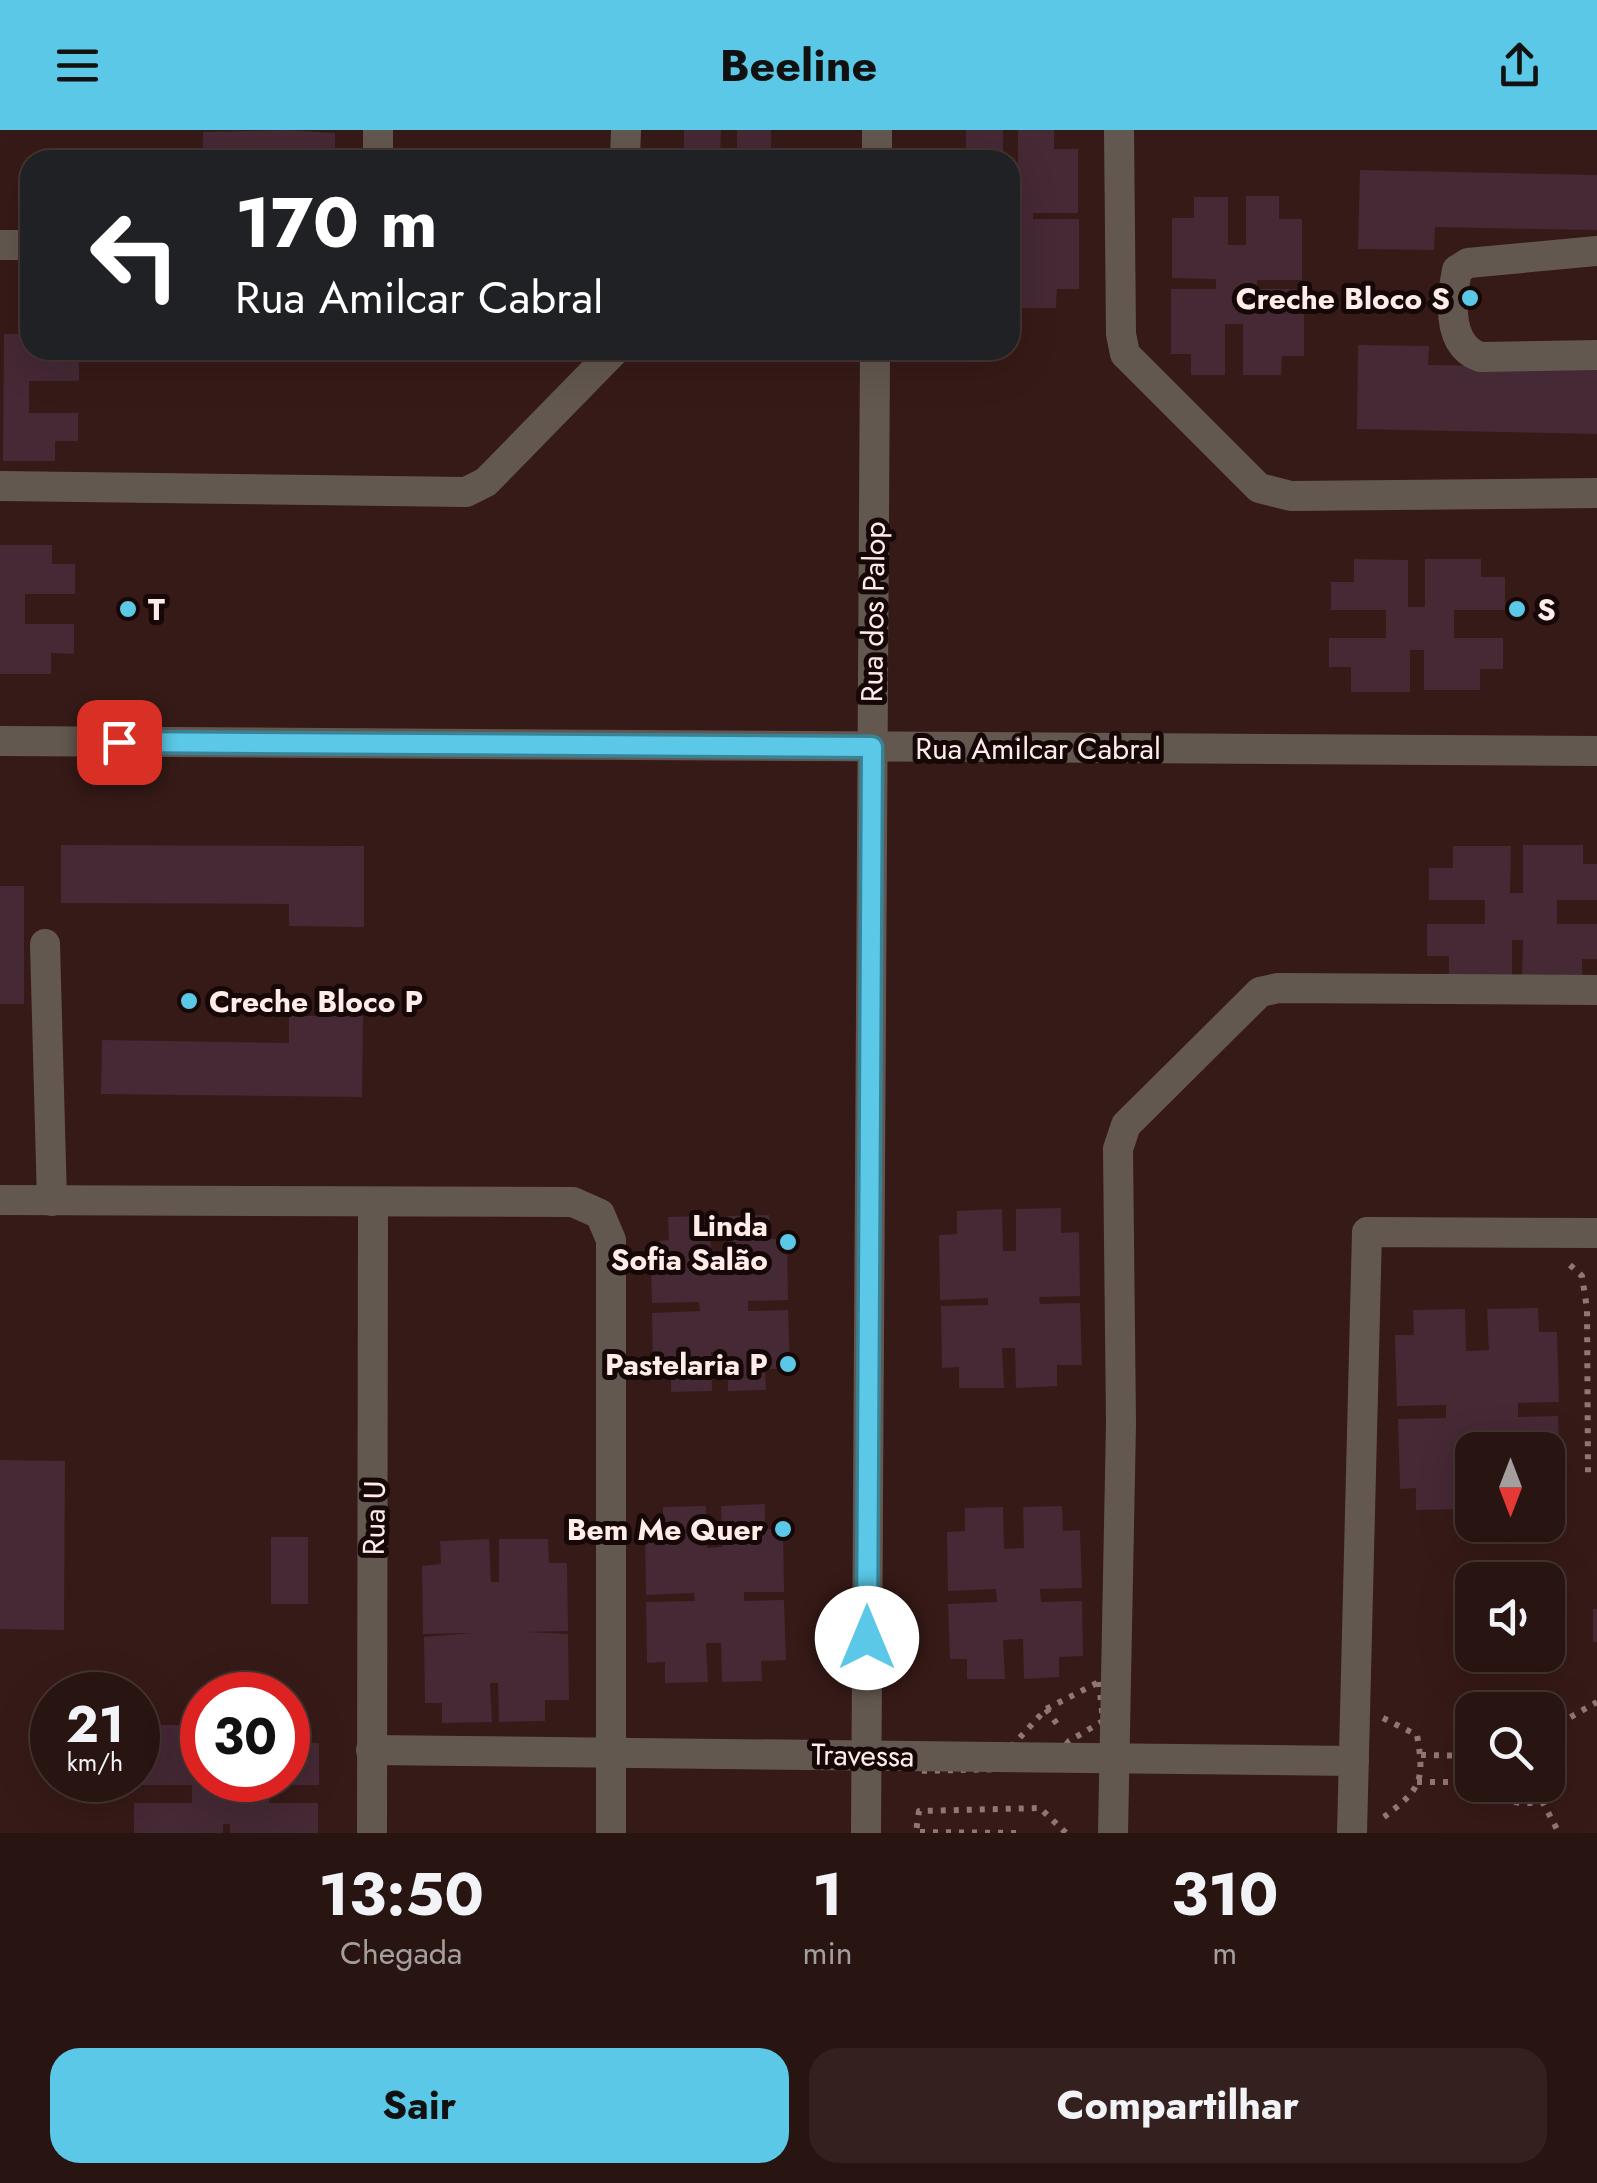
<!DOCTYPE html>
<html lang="pt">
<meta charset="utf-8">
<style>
:root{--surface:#281411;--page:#34211f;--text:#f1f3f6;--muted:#a59e9f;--line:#443331;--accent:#5ac8e6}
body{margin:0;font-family:Jost,sans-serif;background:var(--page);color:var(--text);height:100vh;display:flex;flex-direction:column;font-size:38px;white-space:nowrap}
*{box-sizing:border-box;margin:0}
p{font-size:32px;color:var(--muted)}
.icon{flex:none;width:55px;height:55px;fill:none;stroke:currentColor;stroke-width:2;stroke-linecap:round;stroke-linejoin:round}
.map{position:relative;height:1703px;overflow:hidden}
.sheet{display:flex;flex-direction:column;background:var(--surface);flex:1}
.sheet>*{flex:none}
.hud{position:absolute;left:20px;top:20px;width:1000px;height:210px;border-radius:30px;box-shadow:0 10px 40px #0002,0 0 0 2px var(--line);background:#202124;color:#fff;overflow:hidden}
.needle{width:65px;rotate:180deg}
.buttons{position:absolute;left:1455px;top:1302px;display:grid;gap:20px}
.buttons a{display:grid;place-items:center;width:110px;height:110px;border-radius:20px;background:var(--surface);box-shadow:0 10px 40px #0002,0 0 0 2px var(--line);font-size:50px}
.speed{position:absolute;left:30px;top:1542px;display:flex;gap:20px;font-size:50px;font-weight:700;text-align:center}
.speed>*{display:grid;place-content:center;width:130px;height:130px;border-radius:50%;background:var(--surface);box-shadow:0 10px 40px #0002,0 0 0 2px var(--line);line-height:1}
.speed small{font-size:25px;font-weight:400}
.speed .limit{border:15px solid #d22;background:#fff;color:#111}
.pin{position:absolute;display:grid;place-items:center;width:85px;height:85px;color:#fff;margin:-42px;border-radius:20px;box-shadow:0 5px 15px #0006}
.me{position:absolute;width:110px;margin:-55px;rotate:0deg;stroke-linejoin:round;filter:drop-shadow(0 0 8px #0008)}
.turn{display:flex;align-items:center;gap:35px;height:210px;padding:0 50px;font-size:45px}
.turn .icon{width:130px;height:130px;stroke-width:2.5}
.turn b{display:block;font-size:70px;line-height:85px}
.eta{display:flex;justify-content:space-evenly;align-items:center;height:170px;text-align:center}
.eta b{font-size:60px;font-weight:700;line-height:70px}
.primary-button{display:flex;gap:20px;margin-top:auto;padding:20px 50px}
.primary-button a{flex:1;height:115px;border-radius:30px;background:var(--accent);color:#111;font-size:40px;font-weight:700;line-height:115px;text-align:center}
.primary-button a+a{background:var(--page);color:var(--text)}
header{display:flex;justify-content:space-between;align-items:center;height:130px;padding:0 50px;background:var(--accent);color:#111;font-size:45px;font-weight:700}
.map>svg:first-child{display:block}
.building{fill:#452935}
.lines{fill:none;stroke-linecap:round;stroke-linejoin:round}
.path{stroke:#907774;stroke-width:6;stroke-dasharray:5 8;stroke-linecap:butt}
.minor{stroke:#63584f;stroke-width:30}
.route-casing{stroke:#3a8296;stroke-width:25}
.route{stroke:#5ac8e6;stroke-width:18}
.poi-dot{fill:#5ac8e6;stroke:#150807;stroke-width:4}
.labels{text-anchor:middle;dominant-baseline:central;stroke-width:10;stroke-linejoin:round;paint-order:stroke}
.poi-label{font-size:30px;font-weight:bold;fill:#ffebe8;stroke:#150807;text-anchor:end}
.street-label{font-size:30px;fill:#ffebe8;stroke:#150807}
</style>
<header><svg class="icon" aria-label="menu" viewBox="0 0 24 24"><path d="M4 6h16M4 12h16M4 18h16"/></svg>Beeline<svg class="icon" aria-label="share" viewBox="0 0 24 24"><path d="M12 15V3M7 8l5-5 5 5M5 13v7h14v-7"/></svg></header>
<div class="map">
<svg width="1597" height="1703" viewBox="0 0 1597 1703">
<rect width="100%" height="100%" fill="#361a17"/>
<g class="building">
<path d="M288 0 335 3V30H203V2Z"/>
<path d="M684 0H721L720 30H663V20H684Z"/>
<path d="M737 0H771V21H794V30H737Z"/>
<path d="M966 0H1003V30H945V18H966Z"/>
<path d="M1018 0H1054V19H1078V83H1033V89H1079V159H1057L1056 178H1015L1010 45H1018Z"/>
<path d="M1360 40 1597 45V100L1435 97 1434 120 1358 119Z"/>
<path d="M1246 66H1279V89H1302V150H1257V159H1304V226H1282L1281 245H1243V194H1225V245H1191V224H1171V159H1216V149L1172 148V88H1194V67H1228V115H1246Z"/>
<path d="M4 204H30V220L79 223V251H29V283H78V311H55V331H3Z"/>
<path d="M1358 215 1429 216 1428 235 1597 237V304L1357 299Z"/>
<path d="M0 415H52V434H75V464H25V494H74V524L51 523V544H0Z"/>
<path d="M1354 429 1408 430V477H1425V429H1481V447H1505V480H1454V508H1503V539H1480V560H1424V520H1410V562H1351V537H1329V508H1386V480H1331V452H1354Z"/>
<path d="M61 715 364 716V797L289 796V774L61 773Z"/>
<path d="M1523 715H1583V734H1597V770H1557V794H1597V829H1582V850L1522 849 1523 810H1512V852H1449V826H1427V794H1485V770H1429V738H1453V716H1511L1510 763H1523Z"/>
<rect x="0" y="756" width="24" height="118"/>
<path d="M289 886H363L362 967 101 964 102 910 289 913Z"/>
<path d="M1061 1078V1103L1079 1102 1080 1166 1039 1167 1040 1174 1080 1173 1082 1235H1057V1256L1016 1258 1015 1218H1002L1004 1258H959V1237L942 1238 941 1176 988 1175V1168L940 1170 939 1105 957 1104V1081L1002 1079 1003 1121H1016V1079Z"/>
<path d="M769 1085 770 1109H787L788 1170 748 1171V1181L788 1180 790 1239H765L766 1260 728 1261 727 1222H711L712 1261 671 1262V1241L653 1242 652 1183 700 1181 699 1172 652 1173 650 1112 669 1110 668 1087 710 1086 711 1128H728L727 1086Z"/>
<path d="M1538 1178 1539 1202H1557L1559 1272 1518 1273V1287L1558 1286 1560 1355 1548 1356V1320H1472V1339H1466L1467 1379 1416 1380V1358L1400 1359 1398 1289 1446 1288V1275L1397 1276 1395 1205H1414L1413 1180 1465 1179 1466 1221 1489 1220 1487 1179Z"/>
<path d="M0 1330 65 1331 64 1500 0 1499Z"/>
<path d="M765 1374V1399H783L784 1462H744V1471L784 1470 786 1530 761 1531 762 1551 722 1552 721 1513H706L708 1552 665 1553V1532L647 1533 646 1472 695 1471 694 1463 646 1465 645 1401 663 1400V1377L706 1376 707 1418 722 1417 721 1376Z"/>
<path d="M1062 1376 1063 1401 1080 1400 1082 1458 1040 1459 1041 1472 1082 1471 1083 1526 1059 1527V1547L1024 1549 1023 1509 1003 1510 1005 1549H967V1529H950L948 1474 997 1472 996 1459 948 1461 947 1402 965 1401V1378L1003 1377 1004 1419 1024 1418 1023 1377Z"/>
<rect x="271" y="1407" width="37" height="67"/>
<path d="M489 1409 491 1452H499V1409H548L549 1433H567L568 1501 527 1502 568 1504 569 1570H545V1591L499 1592 498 1553H490L492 1592 442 1593V1573H425L424 1507 472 1503 423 1504 422 1436 441 1434 440 1411Z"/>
<rect x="1593" y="1479" width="4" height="33"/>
<path d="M160 1595H202V1650H288V1595H295V1613H319V1655H269V1673H318V1703H230V1694H223V1703H134V1673H192V1655H136L138 1618H160Z"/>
</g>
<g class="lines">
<g class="path">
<path d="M1570 1135 1582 1146 1587 1179 1588 1344"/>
<path d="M1099 1552 1103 1591 1069 1611 1048 1638 916 1641V1616L1013 1615 1046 1579Z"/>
<path d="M1046 1579 1060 1598"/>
<path d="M1383 1588 1417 1605C1425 1651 1421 1659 1384 1687"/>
<path d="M1548 1600 1597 1572"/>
<path d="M1421 1625 1472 1626"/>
<path d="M1417 1652H1472"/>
<path d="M1495 1655C1510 1677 1530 1679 1551 1663L1559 1637 1548 1616"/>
<path d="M1542 1671 1559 1703"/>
<path d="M1016 1703 916 1702 919 1681 1040 1678 1066 1703"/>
</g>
<g class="minor">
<path d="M1119 0 1121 204 1125 224 1259 358 1291 366 1597 363"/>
<path d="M378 30V0"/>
<path d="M625 30 626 0"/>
<path d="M877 30V0"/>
<path d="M0 115H30"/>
<path d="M1597 121 1468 133 1457 140C1451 170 1447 215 1480 227L1597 225"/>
<path d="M0 356 466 362 486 352 615 220"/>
<path d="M0 611 1597 621"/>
<path d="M45 814 52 1071"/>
<path d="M0 1070 573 1072 600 1084 611 1110V1703"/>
<path d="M371 1620 1354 1631"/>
<path d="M372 1703 373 1074"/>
<path d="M866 1703 875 220"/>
<path d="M1113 1703 1121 1293 1118 1019 1126 995 1260 862 1278 858 1597 860"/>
<path d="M1352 1703 1367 1102 1597 1103"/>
</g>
</g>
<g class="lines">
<g class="route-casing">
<path id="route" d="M119 612 872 617 867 1508"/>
</g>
<use href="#route" class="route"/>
</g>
<g class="poi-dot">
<circle cx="1470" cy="168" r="10"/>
<circle cx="128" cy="479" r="10"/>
<circle cx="1517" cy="479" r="10"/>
<circle cx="189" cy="871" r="10"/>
<circle cx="788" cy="1112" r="10"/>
<circle cx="788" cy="1234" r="10"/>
<circle cx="783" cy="1399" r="10"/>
</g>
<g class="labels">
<g class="poi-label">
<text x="1450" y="168">Creche Bloco S</text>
<text x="148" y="479" text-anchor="start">T</text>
<text x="1537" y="479" text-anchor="start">S</text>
<text x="209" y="871" text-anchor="start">Creche Bloco P</text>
<text x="768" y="1095">Linda<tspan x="768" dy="34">Sofia Salão</tspan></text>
<text x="768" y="1234">Pastelaria P</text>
<text x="763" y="1399">Bem Me Quer</text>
</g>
<g class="street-label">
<text transform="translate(873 482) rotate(-89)">Rua dos Palop</text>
<text x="1038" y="618">Rua Amilcar Cabral</text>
<text transform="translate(374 1388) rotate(-89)">Rua U</text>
<text transform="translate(863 1625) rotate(1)">Travessa</text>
</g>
</g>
</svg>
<div class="buttons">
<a><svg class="needle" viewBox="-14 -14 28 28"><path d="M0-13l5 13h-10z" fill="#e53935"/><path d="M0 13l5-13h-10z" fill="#a59e9f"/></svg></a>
<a><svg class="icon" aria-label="sound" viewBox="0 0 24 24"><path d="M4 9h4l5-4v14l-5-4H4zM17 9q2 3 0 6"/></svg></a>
<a><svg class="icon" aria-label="search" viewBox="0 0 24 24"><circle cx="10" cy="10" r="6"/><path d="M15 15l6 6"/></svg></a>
</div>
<div class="speed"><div>21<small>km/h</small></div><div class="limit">30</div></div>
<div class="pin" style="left:119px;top:612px;background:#d93025"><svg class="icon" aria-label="arrive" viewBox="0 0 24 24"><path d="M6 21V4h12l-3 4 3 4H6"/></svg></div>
<svg class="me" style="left:867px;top:1508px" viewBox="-20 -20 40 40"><circle r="19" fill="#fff"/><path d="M0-13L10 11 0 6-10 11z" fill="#5ac8e6"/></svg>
<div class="hud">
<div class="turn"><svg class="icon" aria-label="left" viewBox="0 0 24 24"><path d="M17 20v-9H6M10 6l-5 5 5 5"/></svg><div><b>170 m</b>Rua Amilcar Cabral</div></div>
</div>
</div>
<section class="sheet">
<div class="eta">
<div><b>13:50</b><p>Chegada</p></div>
<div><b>1</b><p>min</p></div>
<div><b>310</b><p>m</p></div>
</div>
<div class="primary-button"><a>Sair</a><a>Compartilhar</a></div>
</section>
